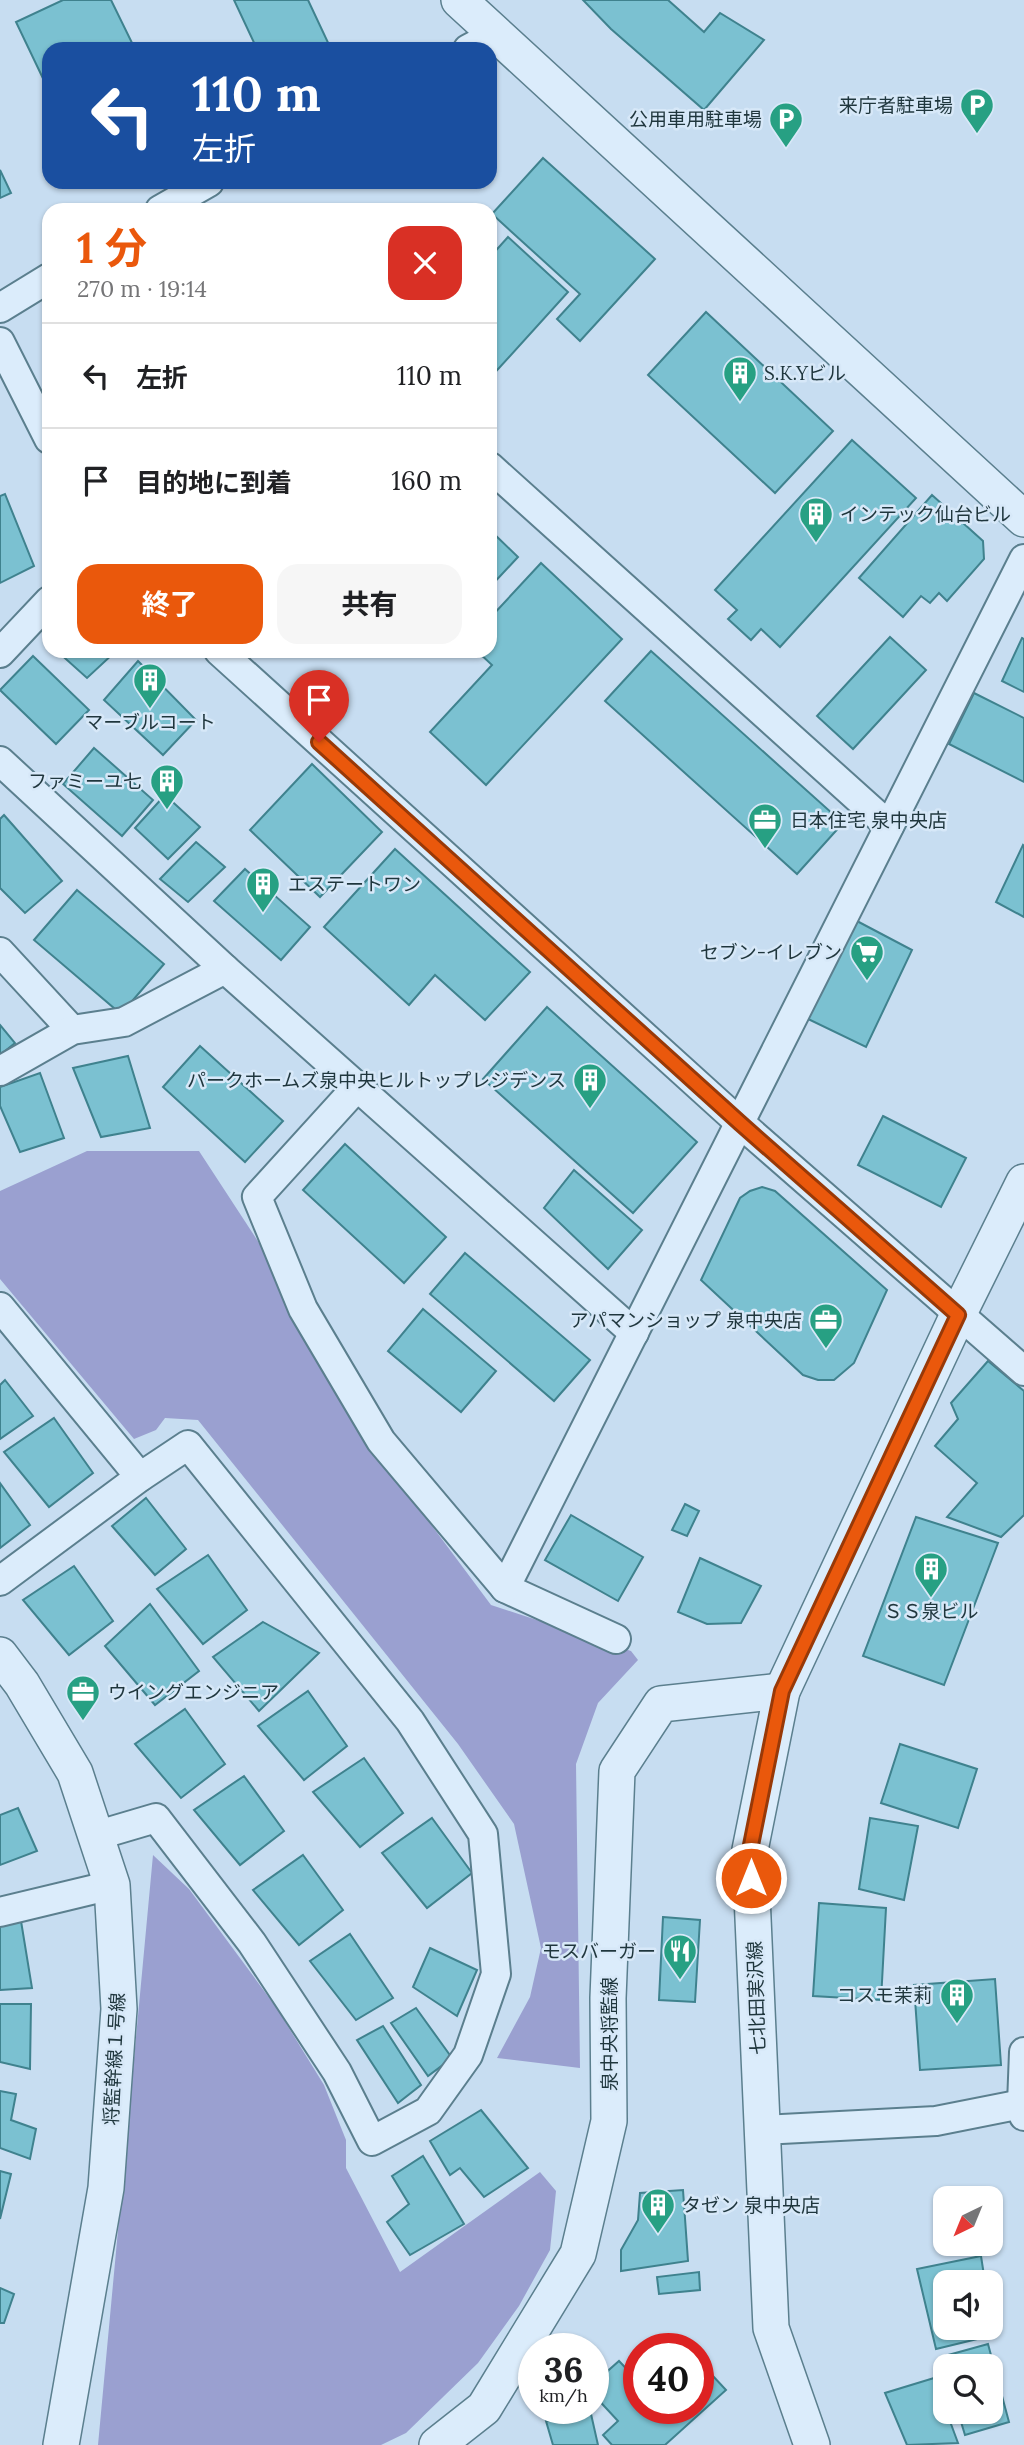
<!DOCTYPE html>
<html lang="ja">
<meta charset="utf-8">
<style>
:root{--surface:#fff;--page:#f6f6f6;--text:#202124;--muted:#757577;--line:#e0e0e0;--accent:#ea580c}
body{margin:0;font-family:Lora,"Noto Sans JP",serif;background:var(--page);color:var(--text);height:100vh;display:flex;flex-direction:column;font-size:26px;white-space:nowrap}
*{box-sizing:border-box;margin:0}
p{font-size:23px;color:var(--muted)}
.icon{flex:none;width:38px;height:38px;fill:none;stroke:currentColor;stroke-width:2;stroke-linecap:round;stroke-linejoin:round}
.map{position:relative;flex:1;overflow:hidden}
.details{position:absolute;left:42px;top:203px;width:455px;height:455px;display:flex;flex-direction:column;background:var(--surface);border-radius:21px;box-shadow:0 2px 5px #0004}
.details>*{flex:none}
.banner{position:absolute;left:42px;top:42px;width:455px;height:147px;border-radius:21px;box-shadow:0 2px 5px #0004;background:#1a4fa0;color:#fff;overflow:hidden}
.needle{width:46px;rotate:223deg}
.controls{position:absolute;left:933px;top:2186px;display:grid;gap:14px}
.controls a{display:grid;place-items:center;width:70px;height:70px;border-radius:14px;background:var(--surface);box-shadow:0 2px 5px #0004;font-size:35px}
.speed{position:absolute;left:518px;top:2333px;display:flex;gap:14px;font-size:35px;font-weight:700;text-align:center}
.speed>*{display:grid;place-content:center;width:91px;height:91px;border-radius:50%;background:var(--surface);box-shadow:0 2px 5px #0004;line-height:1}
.speed small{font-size:18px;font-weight:400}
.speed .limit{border:10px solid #d22;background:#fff;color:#111}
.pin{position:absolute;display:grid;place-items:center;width:60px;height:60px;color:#fff;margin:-72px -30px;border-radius:50% 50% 50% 0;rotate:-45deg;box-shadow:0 0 7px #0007}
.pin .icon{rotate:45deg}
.me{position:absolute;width:77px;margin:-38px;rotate:0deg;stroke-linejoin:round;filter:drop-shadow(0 0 5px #0008)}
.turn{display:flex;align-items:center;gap:24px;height:147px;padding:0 35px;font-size:32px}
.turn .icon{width:91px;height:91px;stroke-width:2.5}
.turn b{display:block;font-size:49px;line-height:60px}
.round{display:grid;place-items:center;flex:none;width:74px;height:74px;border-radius:21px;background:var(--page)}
.headline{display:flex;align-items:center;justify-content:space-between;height:119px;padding:0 35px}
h1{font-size:42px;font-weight:700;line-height:52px;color:var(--accent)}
.button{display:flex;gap:14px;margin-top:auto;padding:14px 35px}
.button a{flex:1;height:80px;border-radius:21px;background:var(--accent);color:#fff;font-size:28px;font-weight:700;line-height:80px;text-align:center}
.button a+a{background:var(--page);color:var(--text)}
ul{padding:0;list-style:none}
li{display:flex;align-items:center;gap:21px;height:105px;padding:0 35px;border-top:2px solid var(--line)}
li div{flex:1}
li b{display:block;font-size:26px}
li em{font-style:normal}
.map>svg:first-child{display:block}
.green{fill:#9aa0d0}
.building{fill:#7bc1d1;stroke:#3f828e;stroke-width:2}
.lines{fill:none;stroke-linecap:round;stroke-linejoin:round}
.minor-casing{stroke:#5b7f8e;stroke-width:32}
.tertiary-casing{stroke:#5b7f8e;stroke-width:38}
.minor{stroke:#dbecfb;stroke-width:28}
.tertiary{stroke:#dbecfb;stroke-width:35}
.route-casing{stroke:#983908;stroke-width:18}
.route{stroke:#ea580c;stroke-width:12}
.labels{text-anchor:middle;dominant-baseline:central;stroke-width:5;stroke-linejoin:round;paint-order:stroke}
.poi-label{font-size:19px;fill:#1f363d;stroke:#d7e8f8;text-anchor:end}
.street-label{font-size:19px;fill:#1f363d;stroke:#d7e8f8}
</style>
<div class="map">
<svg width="1024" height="2445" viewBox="0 0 1024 2445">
<rect width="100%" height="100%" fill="#c7ddf1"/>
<g class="green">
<path d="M87 1151H199L261 1246 353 1420 491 1605 631 1651 638 1660 598 1703 576 1764 580 2068 497 2058 530 1997 541 1948 514 1824 458 1744 198 1420 165 1418 156 1430 134 1439 0 1279V1191Z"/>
<path d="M153 1855 189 1889 276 2007 324 2085 346 2140V2168L400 2272 540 2172 556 2191 550 2250 519 2306 478 2363 406 2433 381 2445H98Z"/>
</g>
<g class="building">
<path d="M63 0H111L135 49H49V91L16 22Z"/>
<path d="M234 0H308L331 49H257Z"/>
<path d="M583 0H668L704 32 720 13 764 40 704 110 611 29Z"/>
<path d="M543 158 655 259 580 341 557 319 580 294 492 214Z"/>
<path d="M0 170 11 193 0 198Z"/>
<path d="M508 237 568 292 490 378V257Z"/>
<path d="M706 312 833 431 775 493 648 375Z"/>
<path d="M852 440 916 498 780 647 761 629 751 640 728 619 737 610 715 590Z"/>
<path d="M5 494 34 566 0 583V496Z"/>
<path d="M932 495 983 541 984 559 947 601 939 593 930 603 921 596 903 617 859 578Z"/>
<path d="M490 530 518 557 490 587Z"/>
<path d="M541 563 622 639 486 785 430 732 492 665 477 651H490V618Z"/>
<path d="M890 637 926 670 853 749 817 716Z"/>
<path d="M1022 638 1024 639V692L1002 681Z"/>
<path d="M57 651H114L115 652 87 678Z"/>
<path d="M651 651 843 823 797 874 605 701Z"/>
<path d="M33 656 89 710 56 744 0 690Z"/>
<path d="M138 661 196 720 163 755 104 700Z"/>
<path d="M974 693 1024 718V782L949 744Z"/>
<path d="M94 748 153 800 122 836 63 784Z"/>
<path d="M312 764 382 832 320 897 250 830Z"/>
<path d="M165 795 200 827 168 859 135 828Z"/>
<path d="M4 815 62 881 25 913 0 888V819Z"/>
<path d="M196 842 225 867 188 902 160 879Z"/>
<path d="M1023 845 1024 846V917L996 902Z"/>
<path d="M395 849 530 972 485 1020 435 975 409 1005 324 927Z"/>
<path d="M245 869 310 927 281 960 214 901Z"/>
<path d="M77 890 164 964 121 1014 34 940Z"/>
<path d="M855 920 912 950 866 1047 806 1018Z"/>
<path d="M547 1007 697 1142 633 1213 483 1079Z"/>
<path d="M0 1025 15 1043 0 1055Z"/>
<path d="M200 1046 283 1121 245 1162 163 1087Z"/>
<path d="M128 1056 150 1128 101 1137 73 1068Z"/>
<path d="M40 1073 64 1138 20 1152 0 1106V1087Z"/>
<path d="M883 1116 966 1158 941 1207 858 1165Z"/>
<path d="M345 1144 446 1237 404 1283 303 1190Z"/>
<path d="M574 1170 642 1230 608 1269 544 1208Z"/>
<path d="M762 1187 775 1191 887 1290 854 1363 834 1380H818L803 1375 701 1280 740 1198 750 1191Z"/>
<path d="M465 1253 590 1360 554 1401 430 1294Z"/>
<path d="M423 1309 496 1371 461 1412 388 1351Z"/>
<path d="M988 1361 1024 1391V1515L1001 1537 947 1517 977 1483 935 1446 958 1419 951 1403Z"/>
<path d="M5 1380 33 1416 0 1439V1385Z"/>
<path d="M54 1418 93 1473 49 1507 4 1452Z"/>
<path d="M0 1483 30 1525 0 1548Z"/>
<path d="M146 1498 186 1549 155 1575 112 1526Z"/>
<path d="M685 1504 699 1511 687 1536 672 1530Z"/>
<path d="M571 1515 643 1557 618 1601 545 1560Z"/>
<path d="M916 1517 998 1543 944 1685 863 1656Z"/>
<path d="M208 1555 247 1610 203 1644 157 1589Z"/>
<path d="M700 1558 761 1586 741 1623 707 1624 678 1612Z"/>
<path d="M74 1566 113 1621 69 1655 23 1600Z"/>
<path d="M150 1604 199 1671 155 1705 105 1646Z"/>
<path d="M263 1622 319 1653 259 1711 213 1657Z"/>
<path d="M308 1691 347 1746 304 1780 258 1726Z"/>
<path d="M185 1709 225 1764 181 1798 135 1744Z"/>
<path d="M900 1744 977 1769 958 1828 881 1803Z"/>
<path d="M364 1758 403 1813 360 1847 313 1792Z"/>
<path d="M244 1776 284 1831 240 1865 194 1810Z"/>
<path d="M18 1808 37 1851 0 1865V1815Z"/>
<path d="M432 1818 472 1873 427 1908 382 1853Z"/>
<path d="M870 1818 918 1826 904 1900 859 1889Z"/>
<path d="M303 1855 343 1910 299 1945 253 1890Z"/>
<path d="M819 1903 886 1908 881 2000 813 1996Z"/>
<path d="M663 1917 700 1920 695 2002 659 2000Z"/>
<path d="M21 1921 32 1988 0 1990V1925Z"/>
<path d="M350 1934 393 1998 356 2020 310 1961Z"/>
<path d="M430 1948 477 1970 457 2016 413 1987Z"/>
<path d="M995 1979 1001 2065 920 2070 914 1985Z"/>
<path d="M0 2004H31L30 2069 0 2062Z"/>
<path d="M416 2008 452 2058 428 2076 391 2023Z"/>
<path d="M383 2026 421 2085 398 2103 357 2040Z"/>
<path d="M0 2091 16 2094 11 2120 36 2129 30 2159 0 2148Z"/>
<path d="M481 2110 528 2168 484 2197 460 2168 450 2175 430 2141Z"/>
<path d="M423 2156 464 2224 410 2255 387 2222 409 2204 392 2176Z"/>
<path d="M0 2171 11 2174 0 2219Z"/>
<path d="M683 2190 688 2261 621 2271V2250L638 2220 640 2193Z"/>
<path d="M981 2256 985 2282H945V2328H990V2313L994 2335 936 2349 917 2269Z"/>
<path d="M699 2272 700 2290 659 2294 657 2277Z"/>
<path d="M0 2288 14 2294 4 2323H0Z"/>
<path d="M988 2344 1009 2422 965 2435 958 2412H990V2366H945V2370L941 2357Z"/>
<path d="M698 2360 726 2390 665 2445H612L603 2435 618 2421 593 2394V2384L619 2361 639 2382V2408H698Z"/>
<path d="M934 2378 958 2443 907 2445 885 2393Z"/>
<path d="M591 2414 598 2445H553L546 2421Z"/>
</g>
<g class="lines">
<g class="minor-casing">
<g id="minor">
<path d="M468 49 496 34"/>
<path d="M160 210 209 182"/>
<path d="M0 308 49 278"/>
<path d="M0 342 49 439"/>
<path d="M490 467 889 826"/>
<path d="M219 651 740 1123 1024 1371"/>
<path d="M0 653 49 601"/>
<path d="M0 761 225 969 634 1333"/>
<path d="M0 952 72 1030"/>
<path d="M0 1071 72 1030 124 1022 225 969"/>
<path d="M357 1087 257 1197 303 1309 381 1441 505 1588 616 1639"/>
<path d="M0 1307 140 1477"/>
<path d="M0 1581 140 1477 188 1445 410 1721 483 1834 496 1974 468 2055 428 2111 372 2141 337 2072 252 1943 156 1818 95 1836"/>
<path d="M505 1588 1024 559"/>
<path d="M0 1912 112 1885"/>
<path d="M1024 2052 1022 2104 1024 2116"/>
<path d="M762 2130 936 2121 1022 2104"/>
</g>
</g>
<g class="tertiary-casing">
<g id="tertiary">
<path d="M459 0 1024 519"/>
<path d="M0 1655 22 1684 75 1773 112 1885 119 2009 106 2188 61 2445"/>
<path d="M437 2445 484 2408 578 2254 609 2121 608 1998 617 1771 661 1704 782 1691"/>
<path d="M812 2445 771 2328 750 1850 782 1691 958 1315 1024 1182"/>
</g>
</g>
<use href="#minor" class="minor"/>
<use href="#tertiary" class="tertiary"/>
</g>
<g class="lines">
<g class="route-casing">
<path id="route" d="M319 742 740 1123 958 1315 782 1691 750 1850 751 1878"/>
</g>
<use href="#route" class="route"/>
</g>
<defs>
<g id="parking-pin" transform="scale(1.75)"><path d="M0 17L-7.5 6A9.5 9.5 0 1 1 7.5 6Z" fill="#27a083" stroke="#d7e8f8"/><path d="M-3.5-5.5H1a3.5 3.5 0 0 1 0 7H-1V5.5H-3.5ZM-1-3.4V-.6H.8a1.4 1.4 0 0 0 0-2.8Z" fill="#fff"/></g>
<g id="building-pin" transform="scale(1.75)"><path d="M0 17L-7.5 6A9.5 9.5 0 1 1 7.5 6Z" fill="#27a083" stroke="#d7e8f8"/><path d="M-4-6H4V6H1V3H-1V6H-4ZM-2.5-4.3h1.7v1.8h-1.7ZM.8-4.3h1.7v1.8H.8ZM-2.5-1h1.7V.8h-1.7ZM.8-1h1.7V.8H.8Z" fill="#fff"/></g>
<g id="office-pin" transform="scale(1.75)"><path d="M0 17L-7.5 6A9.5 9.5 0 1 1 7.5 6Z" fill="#27a083" stroke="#d7e8f8"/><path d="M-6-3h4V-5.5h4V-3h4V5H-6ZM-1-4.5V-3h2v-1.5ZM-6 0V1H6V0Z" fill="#fff"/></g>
<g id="supermarket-pin" transform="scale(1.75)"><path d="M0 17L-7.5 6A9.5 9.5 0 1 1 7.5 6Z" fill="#27a083" stroke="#d7e8f8"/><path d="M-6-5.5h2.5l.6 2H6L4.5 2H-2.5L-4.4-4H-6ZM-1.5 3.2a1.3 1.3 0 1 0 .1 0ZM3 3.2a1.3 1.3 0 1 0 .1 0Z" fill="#fff"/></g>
<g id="restaurant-pin" transform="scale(1.75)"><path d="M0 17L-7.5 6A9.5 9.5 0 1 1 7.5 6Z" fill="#27a083" stroke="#d7e8f8"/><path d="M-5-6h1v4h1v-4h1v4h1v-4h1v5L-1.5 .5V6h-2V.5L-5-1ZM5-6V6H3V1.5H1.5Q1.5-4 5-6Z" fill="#fff"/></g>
</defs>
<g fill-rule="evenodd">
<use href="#parking-pin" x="977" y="105"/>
<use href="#parking-pin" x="786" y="119"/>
<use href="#building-pin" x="740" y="373"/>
<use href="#building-pin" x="816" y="514"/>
<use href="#building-pin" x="150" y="680"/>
<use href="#building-pin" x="167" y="781"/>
<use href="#office-pin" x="765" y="820"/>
<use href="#building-pin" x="263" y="884"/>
<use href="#supermarket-pin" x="867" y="952"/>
<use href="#building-pin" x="590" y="1080"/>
<use href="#office-pin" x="826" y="1320"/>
<use href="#building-pin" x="931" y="1569"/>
<use href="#office-pin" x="83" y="1692"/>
<use href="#restaurant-pin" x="680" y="1951"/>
<use href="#building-pin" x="957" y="1995"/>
<use href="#building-pin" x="658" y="2205"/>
</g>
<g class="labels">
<g class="poi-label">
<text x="953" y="105">来庁者駐車場</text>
<text x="762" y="119">公用車用駐車場</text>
<text x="764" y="373" text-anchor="start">S.K.Yビル</text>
<text x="840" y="514" text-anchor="start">インテック仙台ビル</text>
<text x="150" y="722" text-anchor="middle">マーブルコート</text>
<text x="142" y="781">ファミーユ七</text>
<text x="790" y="820" text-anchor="start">日本住宅 泉中央店</text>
<text x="288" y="884" text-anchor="start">エステートワン</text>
<text x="842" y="952">セブン-イレブン</text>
<text x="566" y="1080">パークホームズ泉中央ヒルトップレジデンス</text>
<text x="802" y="1320">アパマンショップ 泉中央店</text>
<text x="931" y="1611" text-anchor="middle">ＳＳ泉ビル</text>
<text x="108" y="1692" text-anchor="start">ウイングエンジニア</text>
<text x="656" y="1951">モスバーガー</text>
<text x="932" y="1995">コスモ茉莉</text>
<text x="682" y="2205" text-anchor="start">タゼン 泉中央店</text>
</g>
<g class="street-label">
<text transform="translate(756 1998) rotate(-92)">七北田実沢線</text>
<text transform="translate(609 2034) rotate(-90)">泉中央将監線</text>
<text transform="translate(114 2059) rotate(-87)">将監幹線１号線</text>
</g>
</g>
</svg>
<div class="controls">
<a><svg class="needle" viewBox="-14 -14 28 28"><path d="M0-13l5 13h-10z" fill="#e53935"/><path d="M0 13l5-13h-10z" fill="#757577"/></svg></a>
<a><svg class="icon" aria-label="sound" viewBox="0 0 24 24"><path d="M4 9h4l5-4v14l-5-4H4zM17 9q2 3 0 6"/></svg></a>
<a><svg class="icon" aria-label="search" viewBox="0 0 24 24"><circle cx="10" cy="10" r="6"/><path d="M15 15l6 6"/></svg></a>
</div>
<div class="speed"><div>36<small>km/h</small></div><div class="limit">40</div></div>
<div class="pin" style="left:319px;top:742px;background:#d93025"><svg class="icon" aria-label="arrive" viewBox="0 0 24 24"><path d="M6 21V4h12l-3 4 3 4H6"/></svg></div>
<svg class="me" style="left:751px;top:1878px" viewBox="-20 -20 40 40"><circle r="17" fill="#ea580c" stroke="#fff" stroke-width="3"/><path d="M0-11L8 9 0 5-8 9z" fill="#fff"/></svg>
<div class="banner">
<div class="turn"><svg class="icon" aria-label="left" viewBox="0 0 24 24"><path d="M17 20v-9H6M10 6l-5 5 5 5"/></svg><div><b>110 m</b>左折</div></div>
</div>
<section class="details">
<div class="headline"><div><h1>1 分</h1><p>270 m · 19:14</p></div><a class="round" style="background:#d93025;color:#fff"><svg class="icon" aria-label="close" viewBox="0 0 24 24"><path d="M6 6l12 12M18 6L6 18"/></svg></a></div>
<ul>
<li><svg class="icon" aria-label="left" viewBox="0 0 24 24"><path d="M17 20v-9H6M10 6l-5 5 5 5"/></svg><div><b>左折</b></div><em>110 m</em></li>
<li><svg class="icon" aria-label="arrive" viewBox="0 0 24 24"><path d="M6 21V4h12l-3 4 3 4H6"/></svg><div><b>目的地に到着</b></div><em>160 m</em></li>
</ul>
<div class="button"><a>終了</a><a>共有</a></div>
</section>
</div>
